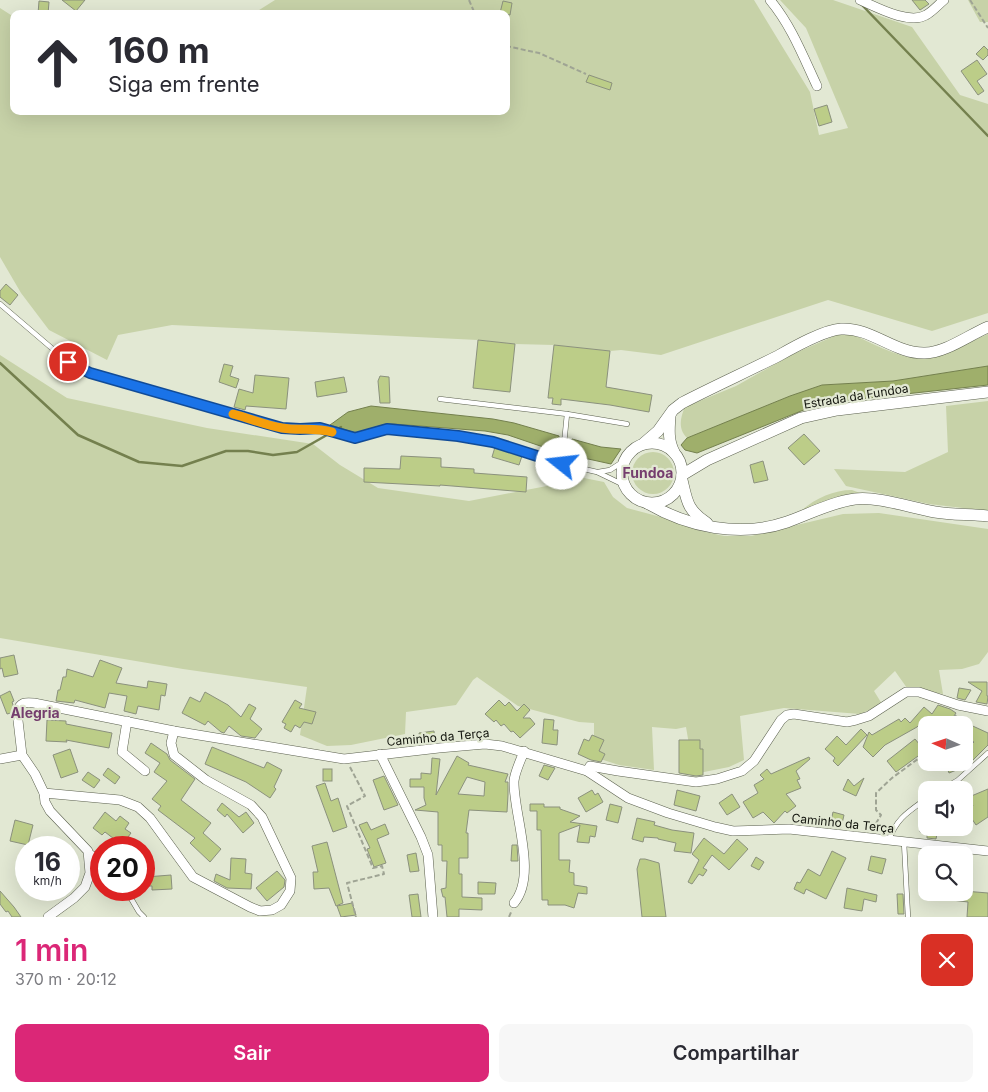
<!DOCTYPE html>
<html lang="pt">
<meta charset="utf-8">
<style>
:root{--surface:#fff;--page:#f7f7f7;--text:#2b2b33;--muted:#7c7c81;--accent:#db2777}
body{margin:0;font-family:Inter,sans-serif;background:var(--page);color:var(--text);height:100vh;display:flex;flex-direction:column;font-size:19px;white-space:nowrap}
*{box-sizing:border-box;margin:0}
p{font-size:16px;color:var(--muted)}
.icon{flex:none;width:28px;height:28px;fill:none;stroke:currentColor;stroke-width:2;stroke-linecap:round;stroke-linejoin:round}
.map{position:relative;height:917px;overflow:hidden}
.side{display:flex;flex-direction:column;background:var(--surface);flex:1}
.side>*{flex:none}
.guide{position:absolute;left:10px;top:10px;width:500px;height:105px;border-radius:10px;box-shadow:0 5px 20px #0002;background:#fff;color:var(--text);overflow:hidden}
.needle{width:32px;rotate:273deg}
.fabs{position:absolute;left:918px;top:716px;display:grid;gap:10px}
.fabs a{display:grid;place-items:center;width:55px;height:55px;border-radius:10px;background:var(--surface);box-shadow:0 5px 20px #0002;font-size:25px}
.speed{position:absolute;left:15px;top:836px;display:flex;gap:10px;font-size:25px;font-weight:700;text-align:center}
.speed>*{display:grid;place-content:center;width:65px;height:65px;border-radius:50%;background:var(--surface);box-shadow:0 5px 20px #0002;line-height:1}
.speed small{font-size:12px;font-weight:400}
.speed .limit{border:8px solid #d22;background:#fff;color:#111}
.pin{position:absolute;display:grid;place-items:center;width:42px;height:42px;color:#fff;margin:-21px;border:2px solid #fff;border-radius:50%;box-shadow:0 1px 5px #0007}
.me{position:absolute;width:55px;margin:-28px;rotate:286deg;stroke-linejoin:round;filter:drop-shadow(0 0 4px #0008)}
.turn{display:flex;align-items:center;gap:18px;height:105px;padding:0 15px;font-size:22px}
.turn .icon{width:65px;height:65px;stroke-width:2.5}
.turn b{display:block;font-size:35px;line-height:42px}
.round{display:grid;place-items:center;flex:none;width:52px;height:52px;border-radius:10px;background:var(--page)}
.summary{display:flex;align-items:center;justify-content:space-between;height:85px;padding:0 15px}
h1{font-size:30px;font-weight:600;line-height:38px;color:var(--accent)}
.button{display:flex;gap:10px;margin-top:auto;padding:10px 15px}
.button a{flex:1;height:58px;border-radius:10px;background:var(--accent);color:#fff;font-size:20px;font-weight:600;line-height:58px;text-align:center}
.button a+a{background:var(--page);color:var(--text)}
.map>svg:first-child{display:block}
.green{fill:#c7d2a8}
.water{fill:#9faf6b;stroke:#74804e}
.lines{fill:none;stroke-linecap:round;stroke-linejoin:round}
.stream{stroke:#74804e;stroke-width:2.5}
.building{fill:#bccd88;stroke:#8b917d;fill-rule:evenodd}
.service-casing{stroke:#5b604e;stroke-width:5.5}
.minor-casing{stroke:#5b604e;stroke-width:10}
.secondary-casing{stroke:#5b604e;stroke-width:12}
.path{stroke:#9fa494;stroke-width:2;stroke-dasharray:5 2.5;stroke-linecap:butt}
.service{stroke:#fff;stroke-width:4.5}
.minor{stroke:#fff;stroke-width:9}
.secondary{stroke:#fff;stroke-width:11}
.route-casing{stroke:#114b97;stroke-width:12}
.route{stroke:#1a73e8;stroke-width:9}
.slow{stroke:#f59e0b;stroke-width:9}
.labels{text-anchor:middle;dominant-baseline:central;stroke-width:4.5;stroke-linejoin:round;paint-order:stroke}
.street-label{font-size:12px;fill:#11130c;stroke:#e2e8d3}
.neighbourhood-label{font-size:14px;font-weight:bold;fill:#753e6e;stroke:#e2e8d3}
</style>
<div class="map">
<svg width="988" height="917" viewBox="0 0 988 917">
<rect width="100%" height="100%" fill="#e2e8d3"/>
<g class="green">
<path d="M275 0H754L810 92 819 135 848 128 806 28 780 0H833L912 27 960 95 988 104V313L932 331 828 300 661 355 621 350 610 351 554 345 515 344 478 340 172 325 118 335 107 360 49 330 21 293 0 257V8L14 17V111H506V14H253Z"/>
<path d="M968 0H988V22H980Z"/>
<path d="M846 331C868 341 905 363 930 358 950 354 969 342 988 334V366L893 381 822 385 790 396 687 438C678 429 680 418 685 407L736 386 793 354Z"/>
<path d="M0 355 67 398 207 428 313 444 340 465 378 488 469 501 552 485 554 472 604 482 613 497 627 508 672 520 697 530 724 536H751L843 514 879 513 988 529V652L979 664 962 669 939 670 943 694 907 688 895 671 874 691 882 704 860 714 784 708 740 716 744 760 729 767 694 774 686 727 676 729 652 727 654 770 619 765 594 757V723L579 722 518 706 477 677 473 680 456 705 406 712 405 734 351 745 327 746 300 735 307 687 183 669 0 638Z"/>
<path d="M988 401V511L929 504 846 486 834 469 905 472 948 452 946 406Z"/>
<circle cx="653" cy="473" r="21"/>
<path d="M852 490 860 493 831 499 802 510C816 498 834 490 852 490Z"/>
</g>
<g class="water">
<path d="M988 366V385L841 401 811 407 697 453 685 450 681 445 687 438 790 396 822 385 893 381Z"/>
<path d="M371 406 493 419 514 423 559 436 558 452 508 435 485 431 394 424H386L356 433 330 425 348 412Z"/>
<path d="M572 439 601 447 621 449 611 464 570 455Z"/>
</g>
<g class="lines">
<g class="stream">
<path d="M862 5 988 136"/>
<path d="M0 363 78 435 139 462 182 466 226 451H248L273 455 297 452 341 427"/>
<path d="M557 441 574 446"/>
</g>
</g>
<g class="building">
<path d="M62 0H85L76 11Z"/>
<path d="M912 0H925L929 4 920 10Z"/>
<path d="M39 1 49 2 48 14H38Z"/>
<path d="M503 1 512 3 510 15 500 13Z"/>
<path d="M984 46 988 50V55L983 60 976 54Z"/>
<path d="M977 60 987 74 977 81 984 91 978 95 961 71Z"/>
<path d="M589 75 612 83 610 90 586 82Z"/>
<path d="M827 105 832 122 819 126 814 109Z"/>
<path d="M6 284 18 295 10 305 0 297V291Z"/>
<path d="M478 340 515 344 510 392 473 388Z"/>
<path d="M554 345 610 351 606 387 652 395 649 412 610 405 561 399V405L552 404 553 398H548Z"/>
<path d="M224 364 233 366 230 376 239 379 236 388 219 382Z"/>
<path d="M255 375 289 378 286 409 246 406 245 410 234 407 239 389 253 393Z"/>
<path d="M380 376 389 377 390 403H380L378 381Z"/>
<path d="M344 377 347 392 317 397 315 382Z"/>
<path d="M804 434 820 451 804 465 788 448Z"/>
<path d="M495 447 522 456 519 465 492 457Z"/>
<path d="M401 456 441 458V467L474 469V473L527 477 526 492 440 485V486L364 482V468L400 469Z"/>
<path d="M763 461 768 480 754 483 750 465Z"/>
<path d="M14 655 18 674 4 677 2 668 0 669V658Z"/>
<path d="M100 660 122 668 116 683 147 688 148 681 167 684 165 696 161 695 159 710 138 706 136 714 124 711 127 696 109 693 105 708 75 700 74 703 56 701 58 690H60L63 677H66L67 669 93 677Z"/>
<path d="M968 682H987V696H988L987 704 976 702 982 691Z"/>
<path d="M959 688 971 690 965 700 957 698Z"/>
<path d="M10 691 14 701 12 702 13 705 11 713 7 714 0 696Z"/>
<path d="M205 692 228 705 241 717 249 704 256 708 250 719 262 729 255 738 241 736 229 726 224 733 221 732 208 721 205 725 182 713 190 697 200 702Z"/>
<path d="M295 700 302 704 299 708 316 712 312 724 304 722 300 728 295 725 291 732 284 728 286 724 282 722Z"/>
<path d="M499 700 505 706 509 702 517 711 524 704 530 710 523 718H530L535 724 520 738 513 731 511 732 504 724 501 726 496 720 494 722 485 714Z"/>
<path d="M938 705 950 709 956 713 950 722 943 717 936 725H933L929 719 925 722 923 721 917 727 885 745 873 757 863 747 869 732 872 735 899 719 901 722 905 718 910 723 924 707 932 714Z"/>
<path d="M544 719 554 720 553 730H558L557 745 542 743Z"/>
<path d="M47 720 66 721V724L112 733 109 748 66 740 67 742 46 741Z"/>
<path d="M964 722 988 733V745L964 769V767L949 773 945 762H964V752L974 742 964 736Z"/>
<path d="M861 729 867 735 838 766 833 761 835 758 825 749 837 736 846 745Z"/>
<path d="M434 731 435 742 421 744 419 733Z"/>
<path d="M592 735 604 740 599 751 605 754 601 762 591 760 578 754 584 739 589 741Z"/>
<path d="M915 739 925 751 896 772 887 761Z"/>
<path d="M679 740H700V749H703V775L696 776 679 773Z"/>
<path d="M151 743 167 754 170 760 195 779 181 800 211 823 203 833 221 849 210 862 190 843 195 838 158 810 161 806 152 799 167 781 154 772 160 763 145 753Z"/>
<path d="M212 747 264 768 267 762 282 770 274 787 276 789 270 798 246 782 205 764Z"/>
<path d="M70 749 78 772 61 778 53 755Z"/>
<path d="M457 756 469 763 468 765 508 774 505 782H508V795L507 812 469 810 466 833H468V858H459V874H462V897L482 898V910L459 909V917H447L445 897H443L441 889 446 888 447 861H442V845H438V812L415 810 426 805 424 798V787H410V779H421V773L431 774 432 758 440 759 436 795ZM467 777 485 782 484 796 458 794Z"/>
<path d="M809 757 810 759 796 771 800 779 797 780 801 788 786 794 796 806 787 813 785 811 774 823 763 812 753 818 743 802 758 793 754 785 764 779 760 775 767 769 771 774Z"/>
<path d="M544 765 555 768 548 780 539 776Z"/>
<path d="M108 768 120 777 115 784 103 775Z"/>
<rect x="323" y="769" width="9" height="12"/>
<path d="M88 772 100 780 94 788 82 780Z"/>
<path d="M384 776 398 805 384 810 373 780Z"/>
<path d="M864 778 856 796 843 790 848 779 854 786Z"/>
<path d="M325 783 331 801 338 798 347 827 333 832 316 786Z"/>
<path d="M988 789V817L976 825 972 819 964 823V811L973 806 969 797Z"/>
<path d="M592 790 595 795 598 793 603 802 586 812 578 798Z"/>
<path d="M677 790 700 796 696 811 674 805Z"/>
<path d="M732 794 740 807 727 815 719 803Z"/>
<path d="M222 803 239 817 246 812 254 823 243 833 227 814 225 817 217 810Z"/>
<path d="M530 804H544V807H560V809L580 816 570 822 597 826 595 837 590 836 589 843 577 842 580 825 559 833V860H570L569 872 574 873V885L587 887V894L578 893 574 908 565 905H548V900H542L541 830H537V811H530Z"/>
<path d="M610 804 622 807 618 823 606 820Z"/>
<path d="M105 812 116 821 120 816 129 823 125 829 131 833 122 845 105 832 102 835 93 828Z"/>
<path d="M833 812 844 815 841 828 827 827 828 820 831 821Z"/>
<path d="M637 818 655 822 654 825 672 830 694 833 691 853 674 851 676 843 658 839V838L644 837 643 842 632 839Z"/>
<path d="M15 820 33 825 28 845 10 841Z"/>
<path d="M367 822 371 830 385 824 389 834 377 839 386 863 374 867 367 849 370 848 359 825Z"/>
<path d="M920 828H945L944 835 937 834 936 839 927 838V833L920 832Z"/>
<path d="M704 838 724 854 737 839 748 849 729 870 712 855 703 868 707 870 703 876 699 874 692 884 688 882 699 860 692 854Z"/>
<path d="M327 842 343 903 336 906 329 888 314 889 313 872H318L312 846Z"/>
<path d="M512 845H517L518 861H511Z"/>
<path d="M832 851 846 858 826 899 806 889 804 894 794 889 797 882 800 883 808 869 820 876Z"/>
<path d="M416 853 419 871 410 872 407 855Z"/>
<path d="M871 856 886 859 882 874 868 870Z"/>
<path d="M756 857 764 862 759 870 751 866Z"/>
<path d="M231 858 246 859 245 873 252 874 251 889 227 888 214 881 216 874 230 880Z"/>
<path d="M640 859H645L659 863 666 917H642L637 869Z"/>
<path d="M277 871 285 880 284 887 267 901 256 888Z"/>
<path d="M171 875 172 889 152 890V886H147L146 877Z"/>
<path d="M478 882 496 883 495 894H478Z"/>
<path d="M847 888 877 895 876 902 864 899 862 911 844 908Z"/>
<path d="M0 891 14 907 21 917H12L8 911 6 912 0 904Z"/>
<path d="M964 891 988 893V917H967L968 902 952 900 953 892H964Z"/>
<path d="M418 894 421 917H412L409 895Z"/>
<path d="M897 894H903L904 914H898Z"/>
<path d="M352 903 356 915 341 917 337 906Z"/>
</g>
<g class="lines">
<g class="service-casing">
<g id="service">
<path d="M0 304 68 362 90 373 282 428 300 429 321 428 355 438 387 429 413 430 482 439 562 464 597 472 624 485"/>
<path d="M440 399 567 414 627 424"/>
<path d="M562 464 567 414"/>
<path d="M598 472 610 470 624 461"/>
<path d="M941 790 958 780 988 753"/>
<path d="M889 840C896 819 908 812 926 799"/>
<path d="M904 842 908 917"/>
<path d="M88 851 101 858"/>
<path d="M126 890 139 912 144 917"/>
</g>
</g>
<g class="minor-casing">
<g id="minor">
<path d="M770 0C791 25 803 56 817 86"/>
<path d="M860 0C876 7 909 25 926 15 932 12 938 5 944 0"/>
<path d="M127 721 122 752 145 771"/>
<path d="M380 754 421 837 428 855 433 917"/>
<path d="M0 759 22 755"/>
<path d="M587 771 590 766 618 771 696 782 717 779 742 771 754 761 781 720 787 715 794 714 847 722 856 720 869 716 906 692H919L958 705 988 711"/>
<path d="M44 793 120 800 138 807 150 818 193 877 250 907 260 911 272 910 281 905 290 891 291 878 262 817 251 805 206 780 174 755 171 743 174 731"/>
<path d="M514 903C538 875 513 813 514 781 515 771 521 760 524 751"/>
<path d="M48 917 74 898 85 887 90 873 88 851 50 811 45 802 44 793 35 774 22 755 17 712C20 702 25 702 34 703L174 731 344 759 439 748 485 744 502 746 587 771 628 798 668 813 715 827 733 831 789 829 988 851"/>
</g>
</g>
<g class="secondary-casing">
<g id="secondary">
<path d="M670 416C669 429 668 441 674 452"/>
<circle cx="652" cy="473" r="30"/>
<path d="M644 443 658 431 673 410 682 403C713 387 746 372 778 356 794 347 824 330 841 329 871 327 895 354 925 353 945 353 969 335 988 327"/>
<path d="M682 475 707 460 801 418 837 410 988 392"/>
<path d="M682 480C687 501 687 510 707 523"/>
<path d="M647 503C688 527 740 538 787 522 809 514 832 502 855 499 877 496 912 508 935 512 952 515 970 514 988 516"/>
</g>
</g>
<g class="path">
<path d="M469 0 475 14"/>
<path d="M970 0 988 28"/>
<path d="M506 46 539 53 586 74"/>
<path d="M949 725 956 715"/>
<path d="M350 767 365 796 347 806 373 868 382 866 384 874 347 883 356 917"/>
<path d="M872 830 881 815 876 810V793L892 778 926 753"/>
<path d="M509 917 512 910"/>
</g>
<use href="#service" class="service"/>
<use href="#minor" class="minor"/>
<use href="#secondary" class="secondary"/>
</g>
<g class="lines">
<g class="route-casing">
<path id="route" d="M68 362 90 373 282 428 300 429 320 428 355 438 387 429 458 436 493 442 562 464"/>
</g>
<use href="#route" class="route"/>
<path class="slow" d="M233 414C249 418 265 425 282 428 299 431 316 427 332 432"/>
</g>
<g class="labels">
<g class="street-label">
<text transform="translate(856 396) rotate(-9)">Estrada da Fundoa</text>
<text transform="translate(438 737) rotate(-5)">Caminho da Terça</text>
<text transform="translate(843 823) rotate(6)">Caminho da Terça</text>
</g>
<g class="neighbourhood-label">
<text x="648" y="472">Fundoa</text>
<text x="35" y="712">Alegria</text>
</g>
</g>
</svg>
<div class="fabs">
<a><svg class="needle" viewBox="-14 -14 28 28"><path d="M0-13l5 13h-10z" fill="#e53935"/><path d="M0 13l5-13h-10z" fill="#7c7c81"/></svg></a>
<a><svg class="icon" aria-label="sound" viewBox="0 0 24 24"><path d="M4 9h4l5-4v14l-5-4H4zM17 9q2 3 0 6"/></svg></a>
<a><svg class="icon" aria-label="search" viewBox="0 0 24 24"><circle cx="10" cy="10" r="6"/><path d="M15 15l6 6"/></svg></a>
</div>
<div class="speed"><div>16<small>km/h</small></div><div class="limit">20</div></div>
<div class="pin" style="left:68px;top:362px;background:#d93025"><svg class="icon" aria-label="arrive" viewBox="0 0 24 24"><path d="M6 21V4h12l-3 4 3 4H6"/></svg></div>
<svg class="me" style="left:562px;top:464px" viewBox="-20 -20 40 40"><circle r="19" fill="#fff"/><path d="M0-13L10 11 0 6-10 11z" fill="#1a73e8"/></svg>
<div class="guide">
<div class="turn"><svg class="icon" aria-label="ahead" viewBox="0 0 24 24"><path d="M12 20V5M6 11l6-6 6 6"/></svg><div><b>160 m</b>Siga em frente</div></div>
</div>
</div>
<section class="side">
<div class="summary"><div><h1>1 min</h1><p>370 m · 20:12</p></div><a class="round" style="background:#d93025;color:#fff"><svg class="icon" aria-label="close" viewBox="0 0 24 24"><path d="M6 6l12 12M18 6L6 18"/></svg></a></div>
<div class="button"><a>Sair</a><a>Compartilhar</a></div>
</section>
